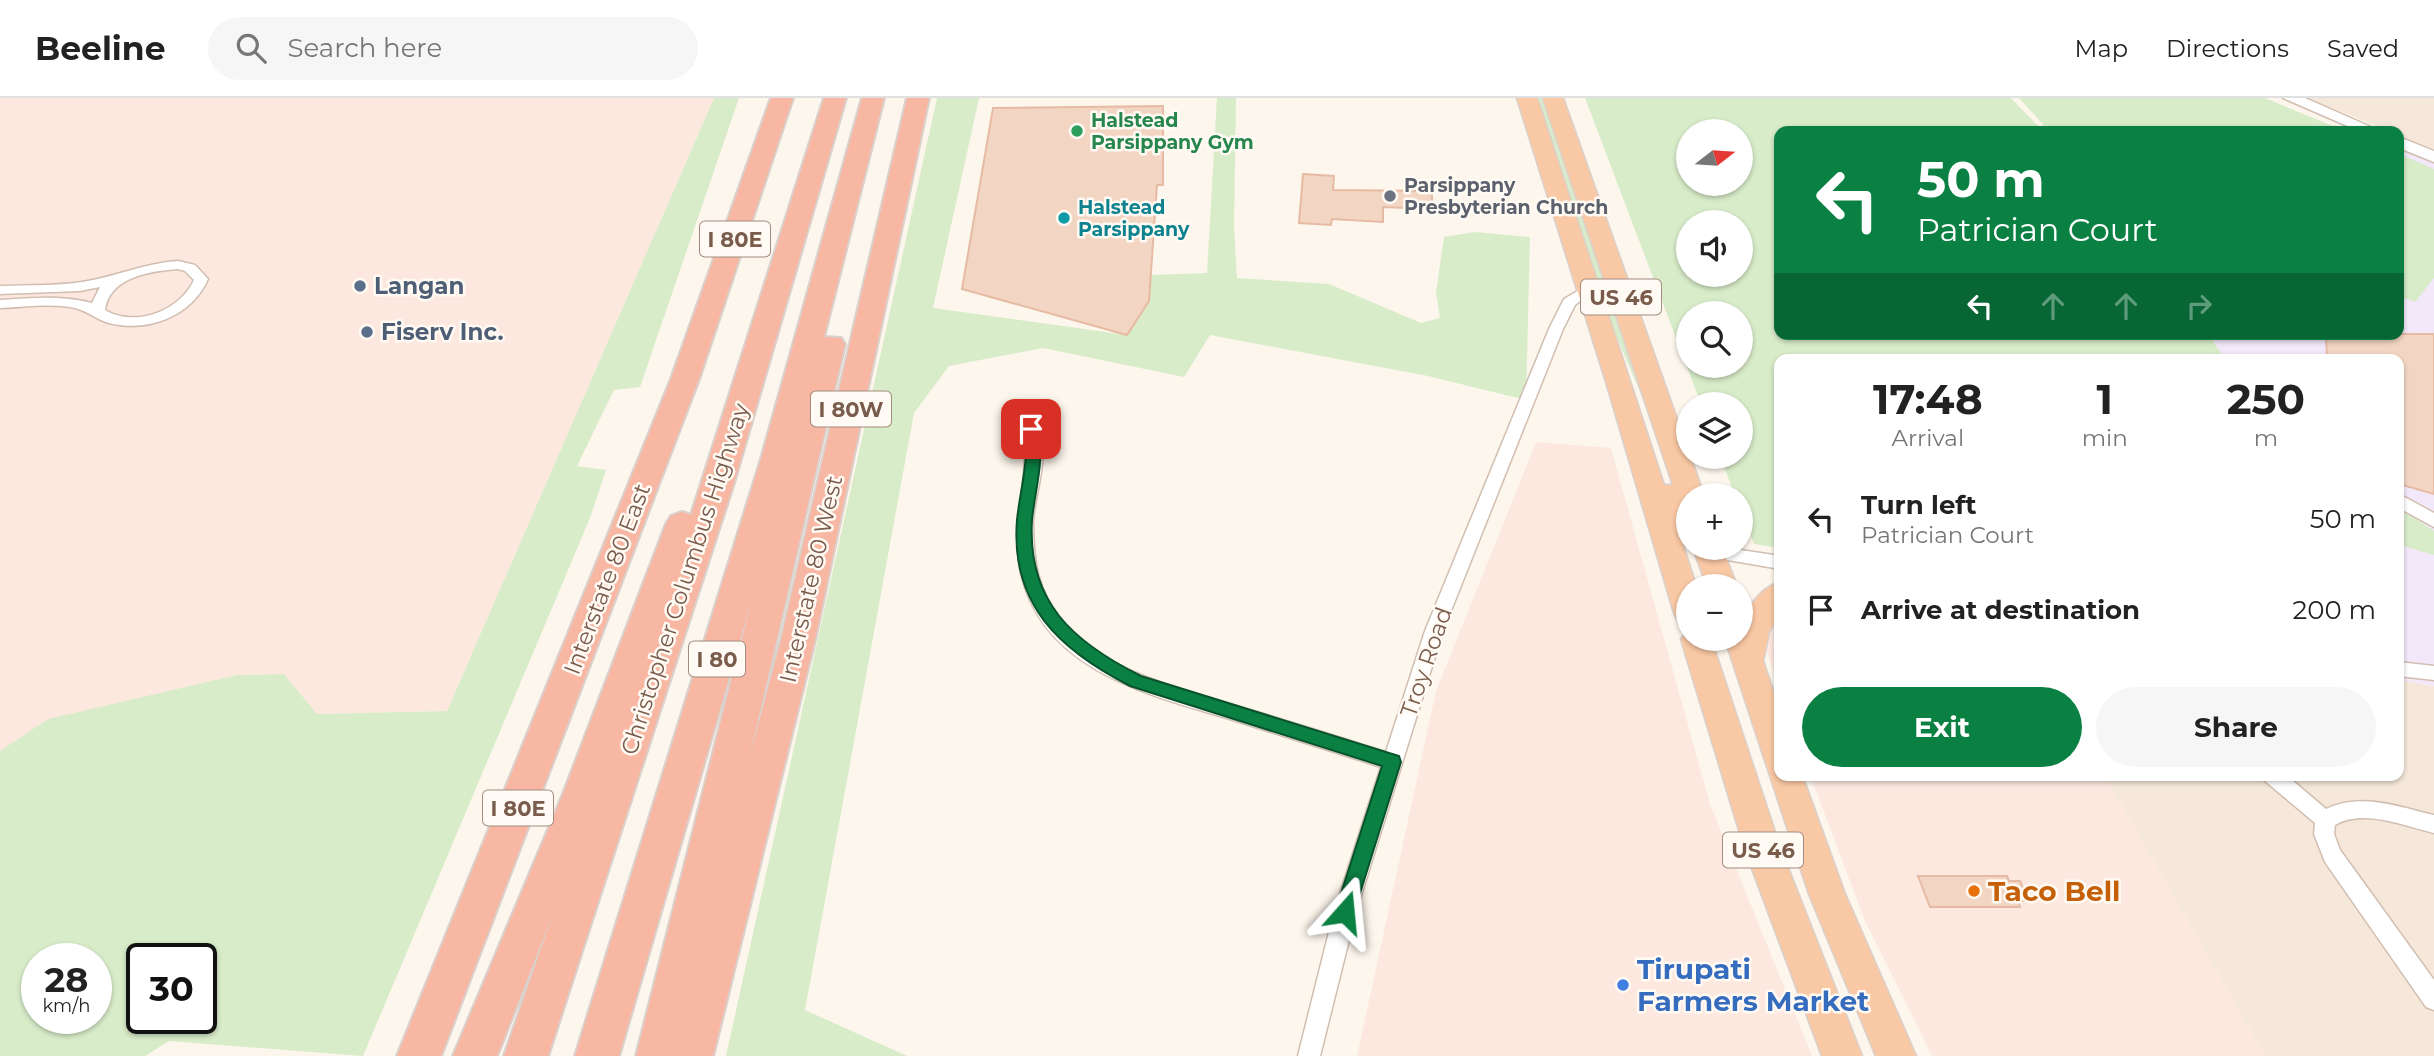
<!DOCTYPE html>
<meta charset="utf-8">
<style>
:root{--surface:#fff;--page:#f6f6f6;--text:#222;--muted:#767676;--line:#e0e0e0;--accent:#0b8043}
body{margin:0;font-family:Montserrat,sans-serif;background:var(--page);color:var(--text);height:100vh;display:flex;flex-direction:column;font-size:26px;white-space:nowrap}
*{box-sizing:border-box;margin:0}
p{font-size:23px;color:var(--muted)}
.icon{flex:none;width:38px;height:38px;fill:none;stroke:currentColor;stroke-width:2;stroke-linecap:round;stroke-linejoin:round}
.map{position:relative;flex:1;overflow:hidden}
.drawer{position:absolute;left:1774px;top:256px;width:630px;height:427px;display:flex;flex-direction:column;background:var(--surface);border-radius:14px;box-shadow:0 2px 5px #0004}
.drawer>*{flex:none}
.guide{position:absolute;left:1774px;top:28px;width:630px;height:214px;border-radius:14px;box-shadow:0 2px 5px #0004;background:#0b8043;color:#fff;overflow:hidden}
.needle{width:46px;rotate:73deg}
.buttons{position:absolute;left:1676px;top:21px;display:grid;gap:14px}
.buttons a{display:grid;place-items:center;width:77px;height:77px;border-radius:50%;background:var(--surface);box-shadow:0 2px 5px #0004;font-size:35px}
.speed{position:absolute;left:21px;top:845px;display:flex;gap:14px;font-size:35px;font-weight:700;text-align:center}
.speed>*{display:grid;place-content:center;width:91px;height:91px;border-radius:50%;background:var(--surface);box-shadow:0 2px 5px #0004;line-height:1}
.speed small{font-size:18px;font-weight:400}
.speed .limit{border:4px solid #111;border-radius:10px;background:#fff;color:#111}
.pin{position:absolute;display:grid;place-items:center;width:60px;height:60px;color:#fff;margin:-30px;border-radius:14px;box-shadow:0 4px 10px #0006}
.me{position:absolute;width:77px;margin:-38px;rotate:18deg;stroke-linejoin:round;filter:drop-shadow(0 0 5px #0008)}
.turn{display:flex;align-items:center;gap:24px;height:147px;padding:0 28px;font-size:32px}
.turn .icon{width:91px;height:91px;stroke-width:2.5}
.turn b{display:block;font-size:49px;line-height:60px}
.lanes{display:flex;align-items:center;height:66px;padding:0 28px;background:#0003;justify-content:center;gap:35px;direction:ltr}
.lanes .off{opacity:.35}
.eta{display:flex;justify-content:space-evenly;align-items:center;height:119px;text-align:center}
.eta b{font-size:42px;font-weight:700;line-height:49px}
.action{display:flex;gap:14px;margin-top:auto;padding:14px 28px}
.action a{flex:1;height:80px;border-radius:42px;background:var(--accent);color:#fff;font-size:28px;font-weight:700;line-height:80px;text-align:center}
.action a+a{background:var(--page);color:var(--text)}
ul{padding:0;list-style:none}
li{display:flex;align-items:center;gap:21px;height:91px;padding:0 28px}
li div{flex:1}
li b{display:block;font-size:26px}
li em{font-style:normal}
header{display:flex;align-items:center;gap:42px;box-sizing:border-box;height:98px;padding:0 35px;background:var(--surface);border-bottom:2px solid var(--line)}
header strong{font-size:33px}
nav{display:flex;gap:38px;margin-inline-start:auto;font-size:24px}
.search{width:490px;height:63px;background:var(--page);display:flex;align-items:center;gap:18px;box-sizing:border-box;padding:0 24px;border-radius:38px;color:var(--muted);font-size:26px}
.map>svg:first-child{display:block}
.residential{fill:#f5e8da}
.commercial{fill:#fde8e0}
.education{fill:#f3e8fa}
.green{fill:#d8ecc9;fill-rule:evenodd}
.building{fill:#f3d5c3;stroke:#e6bba3;stroke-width:2}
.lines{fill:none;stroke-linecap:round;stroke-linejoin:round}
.minor-casing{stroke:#d1beb0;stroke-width:3}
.tertiary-casing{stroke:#d1beb0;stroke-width:3}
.trunk-casing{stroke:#dad1cd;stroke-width:3}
.motorway-casing{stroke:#dad1cd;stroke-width:4}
.minor{fill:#fff;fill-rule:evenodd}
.tertiary{fill:#fff;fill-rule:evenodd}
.trunk{fill:#f9c8a4;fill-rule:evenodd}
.motorway{fill:#f7b7a3;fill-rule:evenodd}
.route{fill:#0b8043;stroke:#07532c;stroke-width:2}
.leisure-dot{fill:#2e9e5b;stroke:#fffaf3;stroke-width:2.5}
.worship-dot{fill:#6b7280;stroke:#fffaf3;stroke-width:2.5}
.culture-dot{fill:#0f9aa8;stroke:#fffaf3;stroke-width:2.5}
.service-dot{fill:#5c6f8a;stroke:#fffaf3;stroke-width:2.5}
.food-dot{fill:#e8710a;stroke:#fffaf3;stroke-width:2.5}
.shop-dot{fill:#3f7fe0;stroke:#fffaf3;stroke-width:2.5}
.labels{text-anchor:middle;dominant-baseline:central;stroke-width:5;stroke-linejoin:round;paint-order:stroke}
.far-leisure-label{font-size:19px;font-weight:bold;fill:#27864d;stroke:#fffaf3;text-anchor:start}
.far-worship-label{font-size:19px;font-weight:bold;fill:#5b616d;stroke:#fffaf3;text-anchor:start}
.far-culture-label{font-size:19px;font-weight:bold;fill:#0d838f;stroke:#fffaf3;text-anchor:start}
.shield{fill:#fffaf3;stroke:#a28b7f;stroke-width:2}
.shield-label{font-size:21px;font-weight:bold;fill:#7a5c4d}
.service-label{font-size:23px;font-weight:bold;fill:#4e5e75;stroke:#fffaf3;text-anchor:start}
.street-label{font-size:23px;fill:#7a5c4d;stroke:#fffaf3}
.near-food-label{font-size:28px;font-weight:bold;fill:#c56008;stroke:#fffaf3;text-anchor:start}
.near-shop-label{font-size:28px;font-weight:bold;fill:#366cbe;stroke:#fffaf3;text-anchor:start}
</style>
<header>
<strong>Beeline</strong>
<div class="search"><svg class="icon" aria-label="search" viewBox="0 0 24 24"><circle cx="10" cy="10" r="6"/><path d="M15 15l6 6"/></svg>Search here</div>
<nav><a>Map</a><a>Directions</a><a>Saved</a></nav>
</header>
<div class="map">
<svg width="2434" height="958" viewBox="0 0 2434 958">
<rect width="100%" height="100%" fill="#fdf6ec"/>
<g class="residential">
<path d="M2308 0H2434V51L2399 37V33H2389Z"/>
<path d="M2399 582 2434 588V958H2265L2104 677H2399Z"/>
</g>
<g class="commercial">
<path d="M0 0H714L447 613 317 616 284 576 237 577 166 594 0 653Z"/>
<path d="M1536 344 1611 350 1710 706 1812 958H1357L1436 593Z"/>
<path d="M1780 507V591L1764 545Z"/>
<path d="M1810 677H2104L2265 958H1932L1865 823Z"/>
</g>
<path class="education" d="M2399 51 2434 65V588L2399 582V261H2225L2208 236H2399Z"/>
<g class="green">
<path d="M714 0H739L640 289 614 292 577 368 606 372 590 420 363 958 169 943 145 958H0V653L48 621 237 577 284 576 317 616 447 613ZM37 861H96V920H37ZM142 861H201V920H142Z"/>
<path d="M937 0H979L933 210 1127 237 1151 177 1207 175 1217 0H1236L1234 128 1237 180 1329 186 1421 225 1440 220 1436 195 1444 139 1475 134 1530 139 1526 302 1428 278 1210 237 1184 279 1043 250 949 268 914 315 805 912 907 958H726Z"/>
<path d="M1536 0H1547L1657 333 1611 226Z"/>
<path d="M1585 0H2011L2043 33H1780V236H2208L2225 261H1780V450L1754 446 1741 413V397H1735L1720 359H1741V306H1701ZM1689 33H1741V86H1689ZM1689 124H1741V177H1689ZM1689 215H1741V268H1689Z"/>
<path d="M2019 0H2265L2345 33H2049Z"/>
<path d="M2399 56 2434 71V180L2415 204 2399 198Z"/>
<path d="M2399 409 2434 433V457L2399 447Z"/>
</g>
<g class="building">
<path d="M1163 8V87H1157L1149 203 1127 237 962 191 993 10Z"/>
<path d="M1303 76 1334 78 1333 92 1432 93V111L1383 109V124L1332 121 1331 127 1299 125Z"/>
<path d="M2326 236H2434V396L2399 386V261H2327Z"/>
<path d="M1918 778H2007L2009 783H2020L2029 803H2018L2020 809H1930Z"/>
</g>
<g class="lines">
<g class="minor-casing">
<g id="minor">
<path d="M178 163 195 167 208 181C192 218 148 235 109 225 97 222 88 213 75 210 51 205 25 209 0 210V202C32 200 61 197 92 205L100 189 80 193 0 196V188C27 187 56 188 82 184 115 179 144 165 178 163ZM178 171 185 173 194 182C180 213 135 230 105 212 109 179 151 173 178 171Z"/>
<path d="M1588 187 1595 191 1575 207 1563 231 1443 533 1356 814 1320 958H1298L1334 814 1381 669C1332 653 1283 638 1233 622 1151 597 1043 574 1021 475 1010 427 1031 380 1023 332L1031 327 1037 328C1051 355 1035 394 1033 423 1033 441 1034 459 1038 476 1061 566 1167 586 1243 610 1291 624 1338 639 1386 654L1425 533 1549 231 1564 201Z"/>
<path d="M2399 396 2434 415V429L2399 410Z"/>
<path d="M1703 450H1728L1780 458V471L1710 459 1704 458Z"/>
<path d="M2399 564 2434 568V582L2399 578Z"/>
<path d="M2262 677H2286L2326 711C2361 694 2399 709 2434 717V735C2405 728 2363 710 2335 727L2334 736 2340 752 2434 882V912L2426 909 2325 764 2314 736 2315 725 2265 683Z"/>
</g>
</g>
<g class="tertiary-casing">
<g id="tertiary">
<path d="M2283 0H2305L2380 33H2359Z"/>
<path d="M2399 39 2434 53V64L2399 50Z"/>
</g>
</g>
<g class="trunk-casing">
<g id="trunk">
<path d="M1517 0H1537L1664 387H1673L1543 0H1563L1704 397H1689V449L1683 447 1696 488H1689V527L1678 523 1674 515 1607 287Z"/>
<path d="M1693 450H1722L1737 488H1707Z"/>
<path d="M1780 484V515L1769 534 1763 563 1780 613V677H1802L1845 796 1916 958H1876L1809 796 1725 541H1741C1741 517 1757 491 1780 484Z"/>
<path d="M1689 531V541H1711L1781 752 1862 958H1822L1745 752 1681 541Z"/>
</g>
</g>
<g class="motorway-casing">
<g id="motorway">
<path d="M771 0H793L699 281 441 958H397L671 281Z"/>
<path d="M824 0H846L734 385 548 958H504L553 816 497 958H453L563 696 666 426 671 418 682 414 691 417Z"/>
<path d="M862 0H884L824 239 841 240 845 246 749 661 781 542 907 0H929L815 542 713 958H636L752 501 619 958H575L761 361Z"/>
</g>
</g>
<use href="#minor" class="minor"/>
<use href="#tertiary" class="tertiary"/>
<use href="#trunk" class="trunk"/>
<use href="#motorway" class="motorway"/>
</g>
<path class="route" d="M1031 327 1038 331C1045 362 1035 391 1032 422 1027 504 1073 544 1141 578L1399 658 1401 664 1352 821 1345 823 1338 821 1335 814 1382 668 1130 588C1060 552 1010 507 1017 422 1020 391 1030 362 1024 331Z"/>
<circle class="leisure-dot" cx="1077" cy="33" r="7"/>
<circle class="worship-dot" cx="1390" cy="98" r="7"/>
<circle class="culture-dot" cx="1064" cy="120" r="7"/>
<g class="service-dot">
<circle cx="360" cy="188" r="7"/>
<circle cx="367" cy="234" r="7"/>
</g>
<circle class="food-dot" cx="1974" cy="793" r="7"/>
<circle class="shop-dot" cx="1623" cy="887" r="7"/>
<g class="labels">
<g class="far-leisure-label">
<text x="1091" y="22">Halstead<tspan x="1091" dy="22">Parsippany Gym</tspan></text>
</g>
<g class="far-worship-label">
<text x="1404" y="87">Parsippany<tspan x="1404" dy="22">Presbyterian Church</tspan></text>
</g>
<g class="far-culture-label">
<text x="1078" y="109">Halstead<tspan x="1078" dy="22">Parsippany</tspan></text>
</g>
<g class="shield">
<rect x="700" y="123.5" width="70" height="35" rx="5"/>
<rect x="1581" y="181.5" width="80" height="35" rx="5"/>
<rect x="811" y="293.5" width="80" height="35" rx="5"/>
<rect x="689" y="543.5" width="56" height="35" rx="5"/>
<rect x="483" y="692.5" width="70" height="35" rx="5"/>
<rect x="1723" y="734.5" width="80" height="35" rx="5"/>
</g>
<g class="shield-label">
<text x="735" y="141">I 80E</text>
<text x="1621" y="199">US 46</text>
<text x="851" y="311">I 80W</text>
<text x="717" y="561">I 80</text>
<text x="518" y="710">I 80E</text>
<text x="1763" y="752">US 46</text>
</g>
<g class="service-label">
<text x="374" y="188">Langan</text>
<text x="381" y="234">Fiserv Inc.</text>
</g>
<g class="street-label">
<text transform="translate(607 481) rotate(-69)">Interstate 80 East</text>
<text transform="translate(685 481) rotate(-72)">Christopher Columbus Highway</text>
<text transform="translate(811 481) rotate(-77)">Interstate 80 West</text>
<text transform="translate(1426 564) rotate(-71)">Troy Road</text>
</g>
<g class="near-food-label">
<text x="1988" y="793">Taco Bell</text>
</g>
<g class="near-shop-label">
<text x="1637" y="871">Tirupati<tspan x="1637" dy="32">Farmers Market</tspan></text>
</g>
</g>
</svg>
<div class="buttons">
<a><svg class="needle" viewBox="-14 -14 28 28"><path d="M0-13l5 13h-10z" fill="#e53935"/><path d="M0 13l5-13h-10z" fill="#767676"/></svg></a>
<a><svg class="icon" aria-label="sound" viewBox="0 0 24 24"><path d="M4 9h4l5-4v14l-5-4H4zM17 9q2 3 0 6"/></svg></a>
<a><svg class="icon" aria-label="search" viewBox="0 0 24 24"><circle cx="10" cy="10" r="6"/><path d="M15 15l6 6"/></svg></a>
<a><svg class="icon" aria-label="layers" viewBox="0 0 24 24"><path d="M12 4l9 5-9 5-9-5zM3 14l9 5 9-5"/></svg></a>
<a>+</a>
<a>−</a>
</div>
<div class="speed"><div>28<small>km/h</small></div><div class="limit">30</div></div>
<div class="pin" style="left:1031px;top:331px;background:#d93025"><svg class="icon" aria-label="arrive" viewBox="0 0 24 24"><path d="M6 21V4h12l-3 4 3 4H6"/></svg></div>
<svg class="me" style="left:1345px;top:814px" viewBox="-20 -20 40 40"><path d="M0-17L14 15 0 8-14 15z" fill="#0b8043" stroke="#fff" stroke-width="4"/></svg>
<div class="guide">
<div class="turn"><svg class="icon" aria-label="left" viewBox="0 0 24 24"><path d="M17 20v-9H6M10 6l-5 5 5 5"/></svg><div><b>50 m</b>Patrician Court</div></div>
<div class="lanes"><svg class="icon" aria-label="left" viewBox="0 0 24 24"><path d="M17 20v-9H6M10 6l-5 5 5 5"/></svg><svg class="icon off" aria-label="ahead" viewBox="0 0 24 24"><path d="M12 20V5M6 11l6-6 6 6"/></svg><svg class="icon off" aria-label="ahead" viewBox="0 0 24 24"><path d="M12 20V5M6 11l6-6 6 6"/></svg><svg class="icon off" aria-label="right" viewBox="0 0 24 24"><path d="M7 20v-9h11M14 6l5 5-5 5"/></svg></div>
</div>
<section class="drawer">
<div class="eta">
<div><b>17:48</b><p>Arrival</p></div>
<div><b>1</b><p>min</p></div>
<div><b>250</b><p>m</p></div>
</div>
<ul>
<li><svg class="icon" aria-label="left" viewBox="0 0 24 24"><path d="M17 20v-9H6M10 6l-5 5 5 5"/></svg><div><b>Turn left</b><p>Patrician Court</p></div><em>50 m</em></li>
<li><svg class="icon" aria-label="arrive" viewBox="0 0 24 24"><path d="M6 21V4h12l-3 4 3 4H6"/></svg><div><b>Arrive at destination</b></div><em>200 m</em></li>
</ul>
<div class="action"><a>Exit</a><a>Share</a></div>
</section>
</div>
